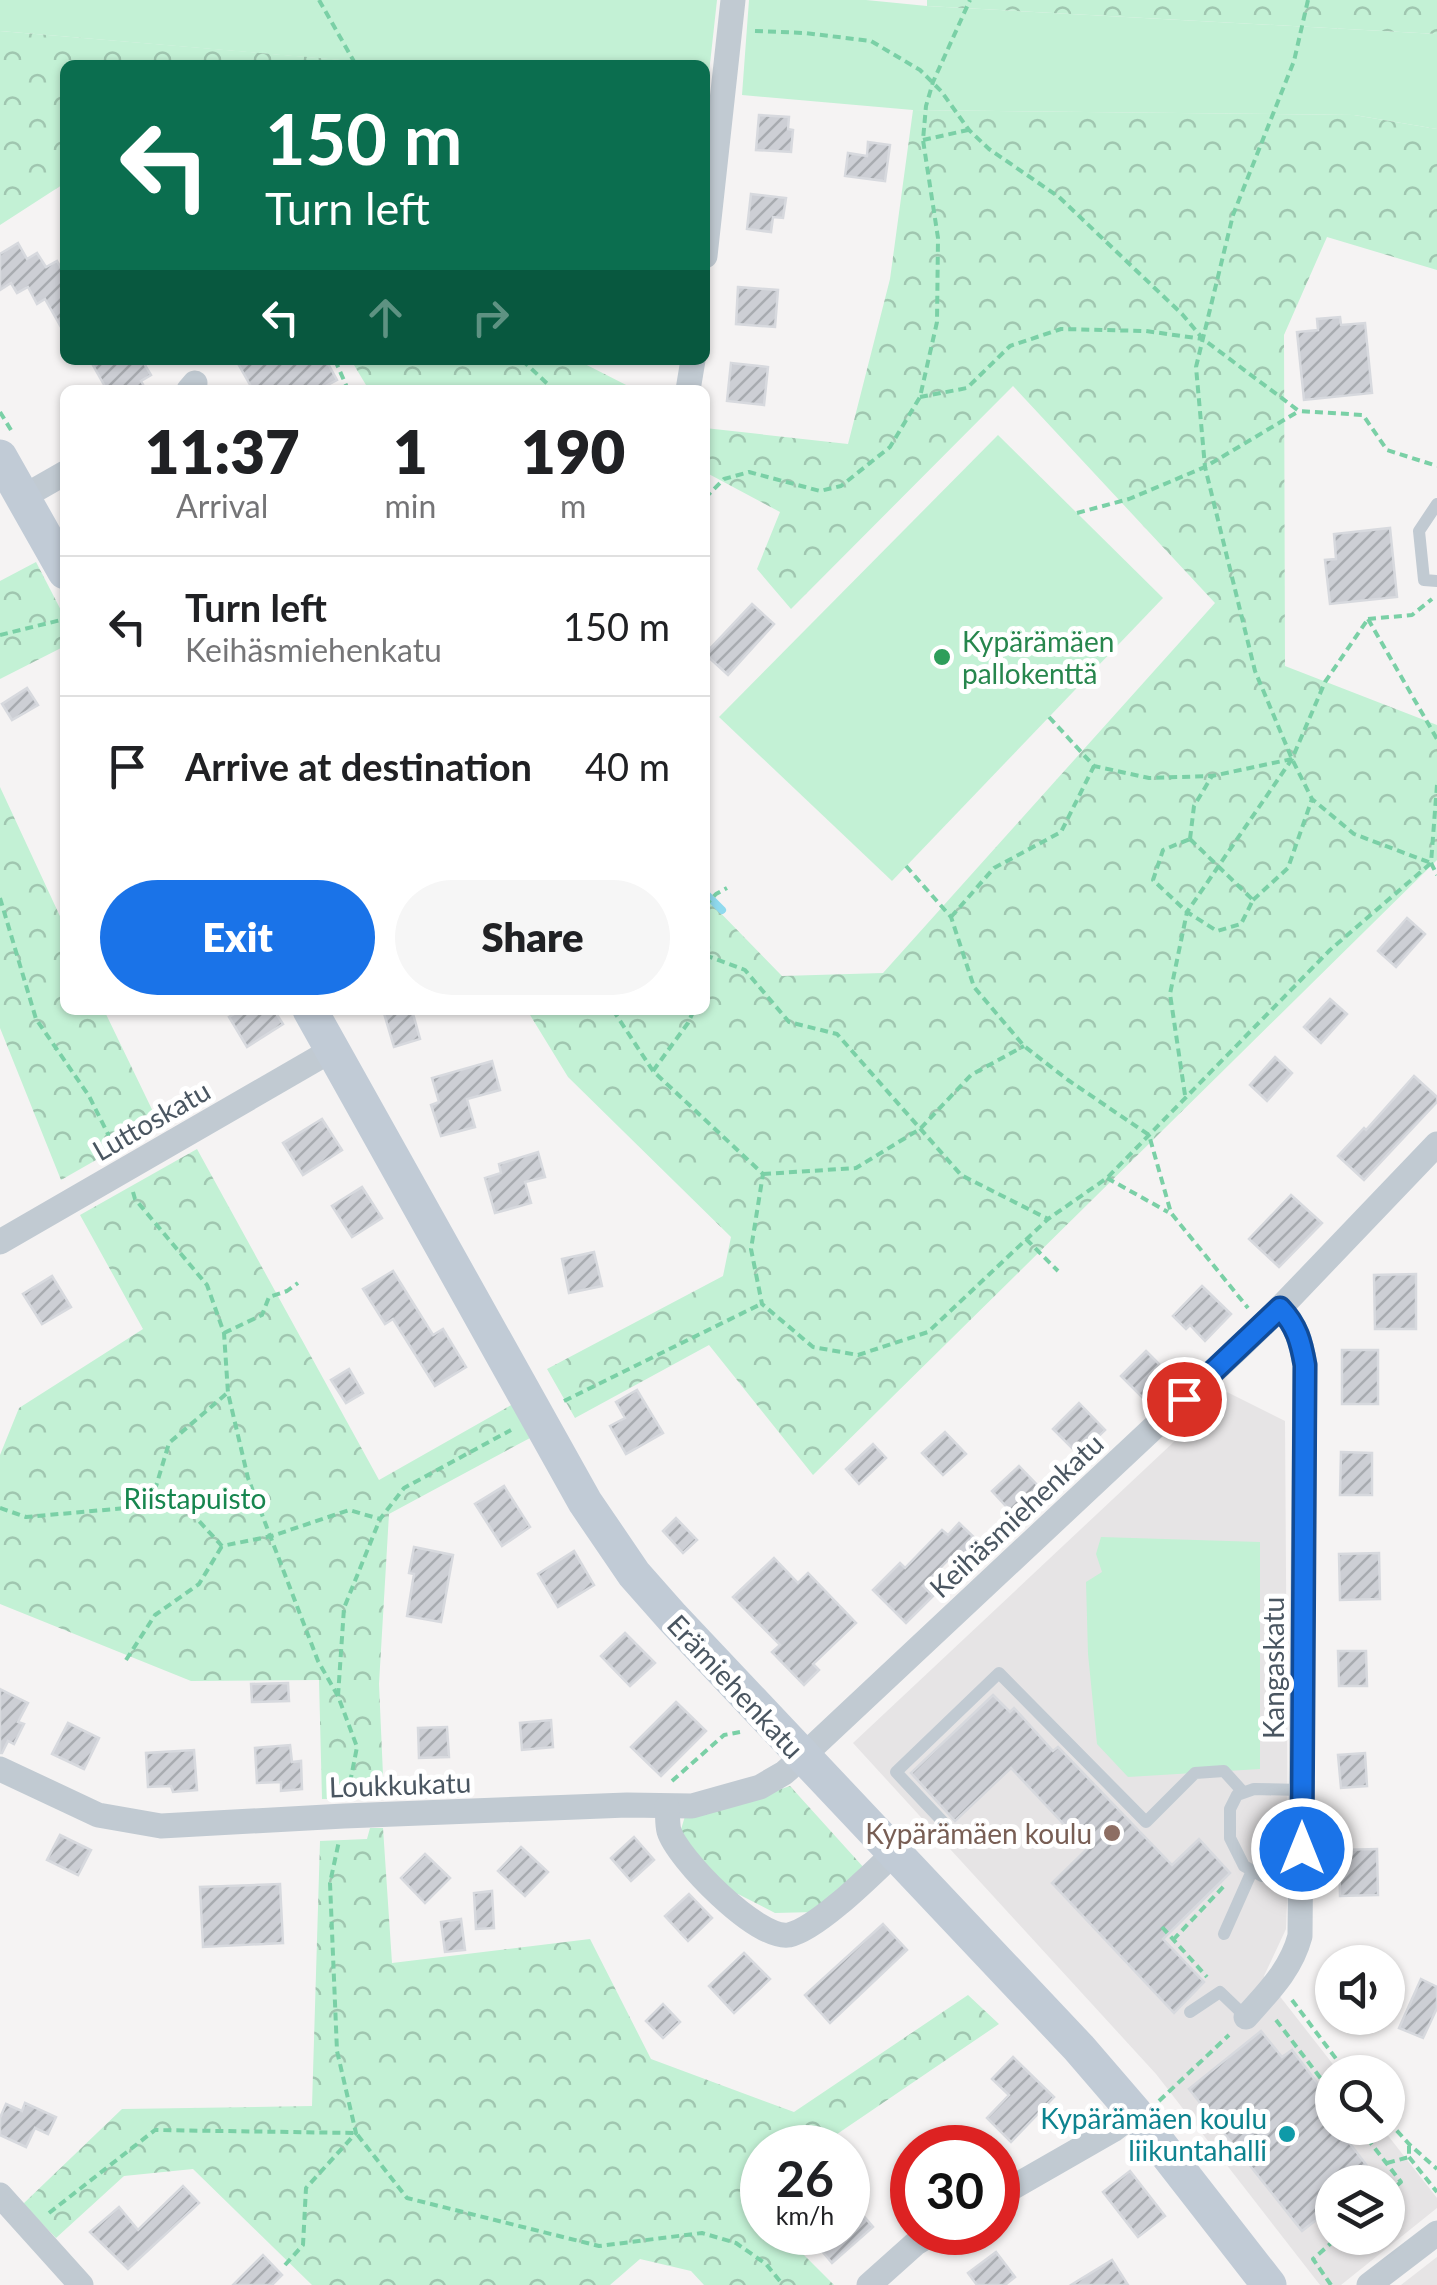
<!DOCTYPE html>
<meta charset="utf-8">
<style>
:root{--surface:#fff;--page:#f6f6f6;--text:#202124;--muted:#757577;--line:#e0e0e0;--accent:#1a73e8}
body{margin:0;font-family:Lato,sans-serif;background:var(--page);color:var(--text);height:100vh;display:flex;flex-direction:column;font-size:38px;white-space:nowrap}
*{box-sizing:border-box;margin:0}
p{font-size:32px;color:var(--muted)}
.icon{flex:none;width:55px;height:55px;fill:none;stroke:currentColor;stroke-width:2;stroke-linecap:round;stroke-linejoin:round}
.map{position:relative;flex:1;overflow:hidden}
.details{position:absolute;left:60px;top:385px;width:650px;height:630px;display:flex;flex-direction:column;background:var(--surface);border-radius:15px;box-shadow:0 2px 8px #0004}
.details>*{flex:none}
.top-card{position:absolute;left:60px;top:60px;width:650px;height:305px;border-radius:15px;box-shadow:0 2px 8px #0004;background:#0b6e4f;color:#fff;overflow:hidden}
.tools{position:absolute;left:1315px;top:1945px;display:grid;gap:20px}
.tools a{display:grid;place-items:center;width:90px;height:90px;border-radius:50%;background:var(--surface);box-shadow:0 2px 8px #0004;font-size:50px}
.speed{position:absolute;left:740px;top:2125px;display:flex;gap:20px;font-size:50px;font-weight:700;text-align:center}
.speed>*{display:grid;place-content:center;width:130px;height:130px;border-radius:50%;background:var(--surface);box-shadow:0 2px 8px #0004;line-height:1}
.speed small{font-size:25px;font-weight:400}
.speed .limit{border:15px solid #d22;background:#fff;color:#111}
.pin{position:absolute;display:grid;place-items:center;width:85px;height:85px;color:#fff;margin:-42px;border:5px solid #fff;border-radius:50%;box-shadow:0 2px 10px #0007}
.me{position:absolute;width:110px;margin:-55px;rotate:0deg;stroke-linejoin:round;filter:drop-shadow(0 0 8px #0008)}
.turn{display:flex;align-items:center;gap:35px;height:210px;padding:0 40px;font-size:45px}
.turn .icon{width:130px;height:130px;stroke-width:2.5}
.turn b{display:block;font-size:70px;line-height:85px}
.lanes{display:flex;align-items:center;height:95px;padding:0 40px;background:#0003;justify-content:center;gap:50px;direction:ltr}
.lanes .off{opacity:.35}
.eta{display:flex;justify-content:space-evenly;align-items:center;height:170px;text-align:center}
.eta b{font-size:60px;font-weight:800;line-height:70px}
.primary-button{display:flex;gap:20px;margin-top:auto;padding:20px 40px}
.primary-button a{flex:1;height:115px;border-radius:60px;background:var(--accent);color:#fff;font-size:40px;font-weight:800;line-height:115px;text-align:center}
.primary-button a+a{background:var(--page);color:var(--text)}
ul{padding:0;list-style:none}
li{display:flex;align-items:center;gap:30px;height:140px;padding:0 40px;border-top:2px solid var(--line)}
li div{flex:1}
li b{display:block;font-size:38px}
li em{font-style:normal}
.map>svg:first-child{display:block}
.education{fill:#e6e4e5;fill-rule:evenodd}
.green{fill:#c3f1d5}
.forest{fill:url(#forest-crowns)}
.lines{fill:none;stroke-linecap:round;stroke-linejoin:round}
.stream{stroke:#90daee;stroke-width:8}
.building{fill:url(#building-hatch);stroke:#d7d9de;stroke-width:2.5}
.path{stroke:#7ad0a6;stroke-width:4;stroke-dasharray:8 5;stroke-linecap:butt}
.lane{stroke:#c1cad2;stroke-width:12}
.street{stroke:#c1cad2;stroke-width:25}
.secondary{stroke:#c1cbd6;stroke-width:35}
.route-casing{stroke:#114b97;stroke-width:25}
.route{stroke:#1a73e8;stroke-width:18}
.leisure-dot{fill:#2e9e5b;stroke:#fff;stroke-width:4}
.education-dot{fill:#8d6e63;stroke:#fff;stroke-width:4}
.culture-dot{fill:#0f9aa8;stroke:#fff;stroke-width:4}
.labels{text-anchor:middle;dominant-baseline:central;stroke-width:10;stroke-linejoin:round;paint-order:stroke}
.leisure-label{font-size:28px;fill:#27864d;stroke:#fff;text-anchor:start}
.street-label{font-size:28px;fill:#4a5661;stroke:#fff}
.park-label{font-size:28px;fill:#17864f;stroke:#fff}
.education-label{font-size:28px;fill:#785e54;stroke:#fff;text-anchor:end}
.culture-label{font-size:28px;fill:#0d838f;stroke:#fff;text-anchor:end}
</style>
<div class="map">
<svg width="1437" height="2285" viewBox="0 0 1437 2285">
<defs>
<pattern id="forest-crowns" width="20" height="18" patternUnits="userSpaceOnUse" patternTransform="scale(2.5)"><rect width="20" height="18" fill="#c3f1d5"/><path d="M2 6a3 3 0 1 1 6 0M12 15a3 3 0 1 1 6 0" fill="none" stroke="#a0c6b0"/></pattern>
<pattern id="building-hatch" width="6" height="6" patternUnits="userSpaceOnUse" patternTransform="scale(2.5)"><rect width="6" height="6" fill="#cdcfd5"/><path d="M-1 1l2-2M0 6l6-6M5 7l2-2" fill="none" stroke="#a8abb0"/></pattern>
</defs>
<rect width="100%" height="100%" fill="#f5f3f3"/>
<g class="education">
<path d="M1227 1392 1285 1421 1288 1878 1286 1929 1264 1976 1339 2072H1332V2128H1382L1437 2198V2208L1341 2285H1320L1156 2074 853 1743ZM1332 2182H1388V2238H1332Z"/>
<path d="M1437 2257V2285H1401Z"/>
</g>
<g class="green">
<path d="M0 0H717L707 91H705V65H399L0 31Z"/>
<path d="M749 0H866L927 6 1437 34V129L1354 115 913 110 742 95Z"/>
<path d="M998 435 1163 598 892 881 719 717Z"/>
<path d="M1101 1537 1260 1542V1769L1128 1777 1097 1744 1088 1654 1086 1582 1102 1572 1096 1554Z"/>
</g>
<g class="forest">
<path d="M927 0H1437V34L927 6Z"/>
<path d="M0 31 403 65H65V183L0 225Z"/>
<path d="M913 110 1354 115 1437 129V270L1327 237 1284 335 1285 666 1437 725V860L813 1475 709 1345 575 1418 547 1369 723 1276 731 1237 568 1077 527 1010H705V897L782 976 883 973 1215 603 1013 386 791 609 757 569 780 512 705 472V428L848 444 890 279Z"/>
<path d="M351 360H577L636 390H369Z"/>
<path d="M36 562 65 618V646L0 679V581Z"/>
<path d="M0 787 65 927V1010H104L159 1124 61 1180 0 1028Z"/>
<path d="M197 1149 379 1480 513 1404 530 1438 389 1514 379 1684 384 1798 322 1799 319 1680 191 1681 0 1604V1455L19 1408 143 1329 80 1215Z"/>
<path d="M790 1786 865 1869 815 1912 775 1913 738 1894 729 1893 680 1833 685 1816 734 1805Z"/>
<path d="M370 1828H383L392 1963 590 1939 651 2059 794 2112 968 1995 999 2024 818 2147 762 2148V2185L747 2196 762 2212V2232L782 2233 834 2285H704L691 2271 640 2259 610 2285H312L193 2169 124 2176 56 2238 23 2204 122 2109 312 2106 320 1841 367 1839Z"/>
</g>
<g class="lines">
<path class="stream" d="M705 893 722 910"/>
</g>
<g class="building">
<path d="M759 115 789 117 788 129 793 130 791 152 756 150Z"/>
<path d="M868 142 890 145 885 181 845 176 848 153 867 156Z"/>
<path d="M751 194 786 198 783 218 773 217 771 232 747 229Z"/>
<path d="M18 243 27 259 37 253 46 267 57 261 65 275V334L45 299 37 304 28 287 17 293 11 283 0 290V254Z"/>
<path d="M738 287 778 290 775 327 736 324Z"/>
<path d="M1340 317 1341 325 1365 323 1372 393 1304 400 1297 332 1318 330 1317 319Z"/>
<path d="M90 360H142L151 375 141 381 146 390H107Z"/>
<path d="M236 360H326L337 380 318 390H253Z"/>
<path d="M731 363 768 367 764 405 727 401Z"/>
<path d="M1390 528 1397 597 1330 604 1325 560 1336 559 1334 534Z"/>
<path d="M752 604 774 624 728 675 705 654Z"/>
<path d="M27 688 38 705 12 720 2 704Z"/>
<path d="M1407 918 1425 934 1396 967 1378 951Z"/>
<path d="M1330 999 1347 1014 1321 1043 1304 1027Z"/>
<path d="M241 1010H274L283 1024 247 1047 229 1017Z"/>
<path d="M383 1010H412L420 1039 394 1047Z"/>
<path d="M1275 1057 1292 1073 1267 1101 1250 1085Z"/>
<path d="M492 1061 500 1090 467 1099 475 1127 441 1136 431 1105 439 1102 432 1078Z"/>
<path d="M1414 1076 1437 1097V1102L1364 1180 1338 1156 1364 1128 1366 1130Z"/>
<path d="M322 1119 342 1150 303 1175 283 1143Z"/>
<path d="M538 1152 545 1177 525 1182 531 1203 495 1213 485 1178 501 1173 499 1164Z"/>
<path d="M362 1187 382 1218 352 1237 332 1206Z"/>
<path d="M1291 1195 1322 1223 1279 1267 1249 1239Z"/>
<path d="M594 1252 602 1286 569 1293 562 1259Z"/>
<path d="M393 1271 433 1335 443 1329 466 1367 435 1386 393 1319 385 1324 363 1289Z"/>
<path d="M1416 1274V1329H1375L1374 1275Z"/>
<path d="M52 1276 71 1307 42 1324 23 1294Z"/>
<path d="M1202 1286 1231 1314 1205 1341 1190 1325 1186 1329 1173 1316Z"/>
<rect x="1342" y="1350" width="36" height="54"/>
<path d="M1146 1351 1168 1373 1143 1398 1121 1376Z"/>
<path d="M349 1369 363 1393 346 1403 331 1380Z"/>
<path d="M637 1390 663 1433 626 1454 610 1426 625 1418 616 1402Z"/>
<path d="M1079 1403 1105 1430 1079 1455 1053 1429Z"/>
<path d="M945 1432 966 1454 943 1475 922 1453Z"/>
<path d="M873 1444 886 1458 859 1484 846 1469Z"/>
<path d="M1341 1452 1372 1453V1495H1340Z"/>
<path d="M1019 1466 1043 1491 1015 1516 992 1491Z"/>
<path d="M504 1486 530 1527 502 1546 475 1504Z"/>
<path d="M676 1518 697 1540 683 1553 663 1531Z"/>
<path d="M959 1523 981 1544 960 1566 951 1557 923 1586 933 1596 906 1623 873 1590 900 1563 905 1568 942 1530 948 1535Z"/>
<path d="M414 1547 453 1555 441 1622 407 1616 414 1574 409 1573Z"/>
<path d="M574 1551 594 1585 558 1607 538 1574Z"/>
<path d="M1379 1553 1380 1599 1340 1600 1339 1554Z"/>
<path d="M774 1558 798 1583 808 1573 856 1623 813 1664 819 1670 804 1685 772 1652 780 1645 733 1597Z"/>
<path d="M625 1633 655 1663 630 1686 601 1656Z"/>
<path d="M1338 1651H1366L1367 1686H1339Z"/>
<path d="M288 1683 289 1701 252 1702 251 1684Z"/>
<path d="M0 1689 28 1703 18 1722 24 1724 14 1744 8 1741 2 1753H0Z"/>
<path d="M993 1695 1010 1712 1014 1708 1053 1751 1058 1747 1172 1865 1199 1839 1230 1873 1163 1939 1204 1982 1174 2013 1052 1883 1087 1849 1011 1768 955 1821 911 1773Z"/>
<path d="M676 1702 706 1731 661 1776 631 1747Z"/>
<path d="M551 1720 553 1747 522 1750 520 1723Z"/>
<path d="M68 1723 99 1738 84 1769 52 1754Z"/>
<path d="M447 1727 449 1757 419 1758 418 1728Z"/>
<path d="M290 1745 292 1762 301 1761 302 1789 281 1791V1782L257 1783 255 1748Z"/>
<path d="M194 1750 197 1790 173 1792 171 1786 148 1787 146 1753Z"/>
<path d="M1365 1753 1367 1786 1341 1788 1338 1755Z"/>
<path d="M60 1835 91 1850 78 1875 47 1860Z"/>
<path d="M634 1837 654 1860 631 1881 611 1858Z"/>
<path d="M521 1847 548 1872 525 1896 498 1871Z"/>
<path d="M1377 1849 1378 1895 1340 1896 1339 1850Z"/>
<path d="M425 1854 450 1878 425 1903 401 1878Z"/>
<path d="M280 1884 283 1943 203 1947 200 1887Z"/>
<path d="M492 1891 494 1928 476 1929 474 1893Z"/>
<path d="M689 1894 712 1918 688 1941 665 1916Z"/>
<path d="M461 1919 465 1950 445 1952 441 1922Z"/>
<path d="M883 1924 907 1950 830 2023 805 1995Z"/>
<path d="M744 1953 770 1979 734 2013 709 1986Z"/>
<path d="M1421 1979 1437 1987V2008L1423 2038 1399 2028Z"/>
<path d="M663 2004 680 2022 663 2038 646 2021Z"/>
<path d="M1261 2031 1282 2057 1292 2050 1332 2102V2128H1338L1374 2175 1365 2182H1332V2208L1302 2231 1189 2089Z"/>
<path d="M1013 2057 1054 2097 1011 2142 987 2118 1009 2095 992 2079Z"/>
<path d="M25 2103 56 2117 48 2134 35 2128 26 2147 0 2135V2118L6 2104 22 2111Z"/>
<path d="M1130 2171 1165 2216 1138 2237 1103 2192Z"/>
<path d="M183 2186 199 2203 128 2269 90 2232 119 2207 138 2230Z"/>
<path d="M848 2198 873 2227 832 2263 806 2232H848Z"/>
<path d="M996 2252 1015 2277 1005 2285H977L968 2273Z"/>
<path d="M263 2255 282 2275 272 2285H233Z"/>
<path d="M1112 2260 1128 2285H1071Z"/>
</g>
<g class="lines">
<g class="path">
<path d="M319 0 356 65"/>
<path d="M1308 0 1294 61 1233 215 1196 367 1205 467 1255 671 1292 759 1312 799 1354 834 1431 863"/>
<path d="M755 31 805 33 871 41 920 70 941 91 969 130 989 149 1059 197 1182 314 1203 339 1299 411 1363 415 1387 450 1437 466"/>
<path d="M923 140 968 130"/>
<path d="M335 360 346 385V390"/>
<path d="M522 360 554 390"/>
<path d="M920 397 967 388 1010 346 1061 329 1146 331 1203 339"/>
<path d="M0 412 11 430"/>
<path d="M705 498 724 479 749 472 820 491 841 486 890 447 920 397 937 322 938 238 923 140 926 106 933 82 970 0"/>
<path d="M1077 513 1129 499 1205 467 1299 411"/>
<path d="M1368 619 1437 739"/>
<path d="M1368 619 1412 615 1432 599"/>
<path d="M0 635 65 619"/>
<path d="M1049 717 1094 766 1149 778 1212 776 1292 759"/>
<path d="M1437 785 1431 863 1437 875"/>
<path d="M1190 839 1253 900 1241 924 1217 931 1187 912 1153 880 1163 850Z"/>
<path d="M1190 839 1194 806 1212 776"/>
<path d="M906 866 951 917 974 987 1024 1046 1068 1080 1149 1135 1171 1213 1248 1308"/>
<path d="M0 898 36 1019 89 1096 114 1146"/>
<path d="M1253 900 1288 868 1312 799"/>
<path d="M705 906 716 894 727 888"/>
<path d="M951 917 994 868 1061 832 1094 766"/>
<path d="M705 928C711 945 707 965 705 983"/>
<path d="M705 955 745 970 789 1022 837 1034 961 1175 1048 1219"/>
<path d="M613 1010 653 1071 763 1174 751 1249 762 1304 813 1347 858 1355 928 1332 1048 1219 1107 1178 1330 950 1431 863"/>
<path d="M653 1071 688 1023 694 1010"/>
<path d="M1185 1095 1170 994 1187 912 1292 759 1325 682 1368 619"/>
<path d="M763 1174 856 1168 920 1129 971 1075 1024 1046"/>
<path d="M1107 1178 1168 1212"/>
<path d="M133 1192 135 1199 207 1285 224 1333 228 1393 248 1478 318 1661 338 1696 357 1747 348 1793"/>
<path d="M1026 1239 1058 1271"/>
<path d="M224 1333 262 1315 269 1297 287 1291 298 1283"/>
<path d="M226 1394 169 1443 154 1493 186 1507 222 1546 272 1536 349 1510 380 1519"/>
<path d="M564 1401 761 1304"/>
<path d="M0 1508 26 1517 126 1508 154 1493"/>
<path d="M126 1660 155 1615 199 1584 222 1546"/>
<path d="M338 1696 344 1608 380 1519 404 1488 511 1430"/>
<path d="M672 1781 724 1735 740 1732"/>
<path d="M1162 1927 1207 1977"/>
<path d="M1173 1940 1225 1885"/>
<path d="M1292 2000 1346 2072"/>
<path d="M1276 2020 1332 2093"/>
<path d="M1159 2101 1229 2035"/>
<path d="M1388 2121 1409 2144 1437 2169"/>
<path d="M1359 2128 1401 2182 1388 2193"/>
<path d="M1409 2157 1437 2192"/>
<path d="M1387 2163 1409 2157V2144"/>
<path d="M49 2213 155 2130 356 2133 407 2198 599 2246 702 2233 736 2243 766 2264 783 2285"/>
<path d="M285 2265 303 2245 306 2188 356 2133 337 2051 330 1883 339 1841"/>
<path d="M1331 2285 1313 2259 1337 2238"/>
</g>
<g class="lane">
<path d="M1437 504 1419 531 1424 580 1437 581"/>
<path d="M960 1840 896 1772 999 1673 1146 1822 1195 1773 1224 1771 1243 1792"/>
<path d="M1301 1878 1262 1876 1244 1866 1230 1838V1809L1237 1795 1254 1789 1302 1790"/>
<path d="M1224 1934 1252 1871"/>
<path d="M1190 2012 1220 1992 1246 2017"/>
</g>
<g class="street">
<path d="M705 256 733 0"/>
<path d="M189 390 195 383"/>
<path d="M688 390 693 360"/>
<path d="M23 497 65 473"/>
<path d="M0 1242 332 1050"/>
<path d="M0 1769 98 1815 161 1826 344 1816 627 1805 692 1806 760 1787 784 1773 802 1757 1242 1345 1280 1308 1437 1144"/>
<path d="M667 1807C668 1814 667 1824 669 1831 677 1858 757 1940 789 1935 817 1929 871 1875 893 1854"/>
<path d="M1246 2017C1268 1992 1291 1970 1300 1936L1305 1365C1301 1342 1297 1326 1280 1308"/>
<path d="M0 2195 81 2285"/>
<path d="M998 2196 1113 2130 1135 2113"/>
<path d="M869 2285 916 2243 934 2232"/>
<path d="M1369 2285 1437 2233"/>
</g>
<g class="secondary">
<path d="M0 457 65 572"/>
<path d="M310 1010 585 1502 634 1574 672 1617 1079 2048 1135 2113 1269 2285"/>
</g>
</g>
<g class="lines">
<g class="route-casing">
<path id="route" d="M1184 1399 1280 1308C1297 1326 1301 1342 1305 1365L1302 1849"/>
</g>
<use href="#route" class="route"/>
</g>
<circle class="leisure-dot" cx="942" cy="657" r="10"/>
<circle class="education-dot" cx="1112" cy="1833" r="10"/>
<circle class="culture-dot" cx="1287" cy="2134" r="10"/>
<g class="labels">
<g class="leisure-label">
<text x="962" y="641">Kypärämäen<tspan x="962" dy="32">pallokenttä</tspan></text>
</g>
<g class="street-label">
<text transform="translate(151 1120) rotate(-30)">Luttoskatu</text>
<text transform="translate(1016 1515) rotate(-43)">Keihäsmiehenkatu</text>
<text transform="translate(1273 1668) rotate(-90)">Kangaskatu</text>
<text transform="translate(736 1686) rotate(47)">Erämiehenkatu</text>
<text transform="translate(400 1784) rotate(-2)">Loukkukatu</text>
</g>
<g class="park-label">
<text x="195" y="1498">Riistapuisto</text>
</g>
<g class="education-label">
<text x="1092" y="1833">Kypärämäen koulu</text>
</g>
<g class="culture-label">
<text x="1267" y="2118">Kypärämäen koulu<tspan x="1267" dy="32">liikuntahalli</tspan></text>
</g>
</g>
</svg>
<div class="tools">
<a><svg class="icon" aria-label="sound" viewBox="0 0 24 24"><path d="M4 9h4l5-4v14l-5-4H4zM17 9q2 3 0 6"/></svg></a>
<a><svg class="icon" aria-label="search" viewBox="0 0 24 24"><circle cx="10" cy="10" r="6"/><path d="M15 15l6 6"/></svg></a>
<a><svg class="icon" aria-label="layers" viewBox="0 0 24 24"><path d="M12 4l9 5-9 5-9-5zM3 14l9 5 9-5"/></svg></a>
</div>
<div class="speed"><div>26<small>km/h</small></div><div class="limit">30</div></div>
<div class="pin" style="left:1184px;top:1399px;background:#d93025"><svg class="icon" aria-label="arrive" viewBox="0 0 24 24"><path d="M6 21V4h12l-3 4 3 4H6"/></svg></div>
<svg class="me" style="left:1302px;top:1849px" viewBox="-20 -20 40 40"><circle r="17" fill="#1a73e8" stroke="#fff" stroke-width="3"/><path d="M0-11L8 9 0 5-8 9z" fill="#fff"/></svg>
<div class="top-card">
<div class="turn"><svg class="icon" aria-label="left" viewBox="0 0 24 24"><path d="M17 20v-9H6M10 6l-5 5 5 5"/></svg><div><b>150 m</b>Turn left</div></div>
<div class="lanes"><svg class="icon" aria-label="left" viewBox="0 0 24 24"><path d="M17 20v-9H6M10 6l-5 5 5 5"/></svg><svg class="icon off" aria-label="ahead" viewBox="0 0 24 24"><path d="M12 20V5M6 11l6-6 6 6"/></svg><svg class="icon off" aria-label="right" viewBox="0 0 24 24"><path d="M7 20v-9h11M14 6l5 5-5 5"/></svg></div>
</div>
<section class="details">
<div class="eta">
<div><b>11:37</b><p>Arrival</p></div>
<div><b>1</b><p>min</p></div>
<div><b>190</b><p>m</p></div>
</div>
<ul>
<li><svg class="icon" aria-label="left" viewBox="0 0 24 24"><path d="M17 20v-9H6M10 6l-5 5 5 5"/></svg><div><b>Turn left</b><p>Keihäsmiehenkatu</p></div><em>150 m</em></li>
<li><svg class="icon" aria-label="arrive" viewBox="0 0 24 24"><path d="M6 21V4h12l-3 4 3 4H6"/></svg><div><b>Arrive at destination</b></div><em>40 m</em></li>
</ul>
<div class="primary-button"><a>Exit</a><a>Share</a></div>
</section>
</div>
